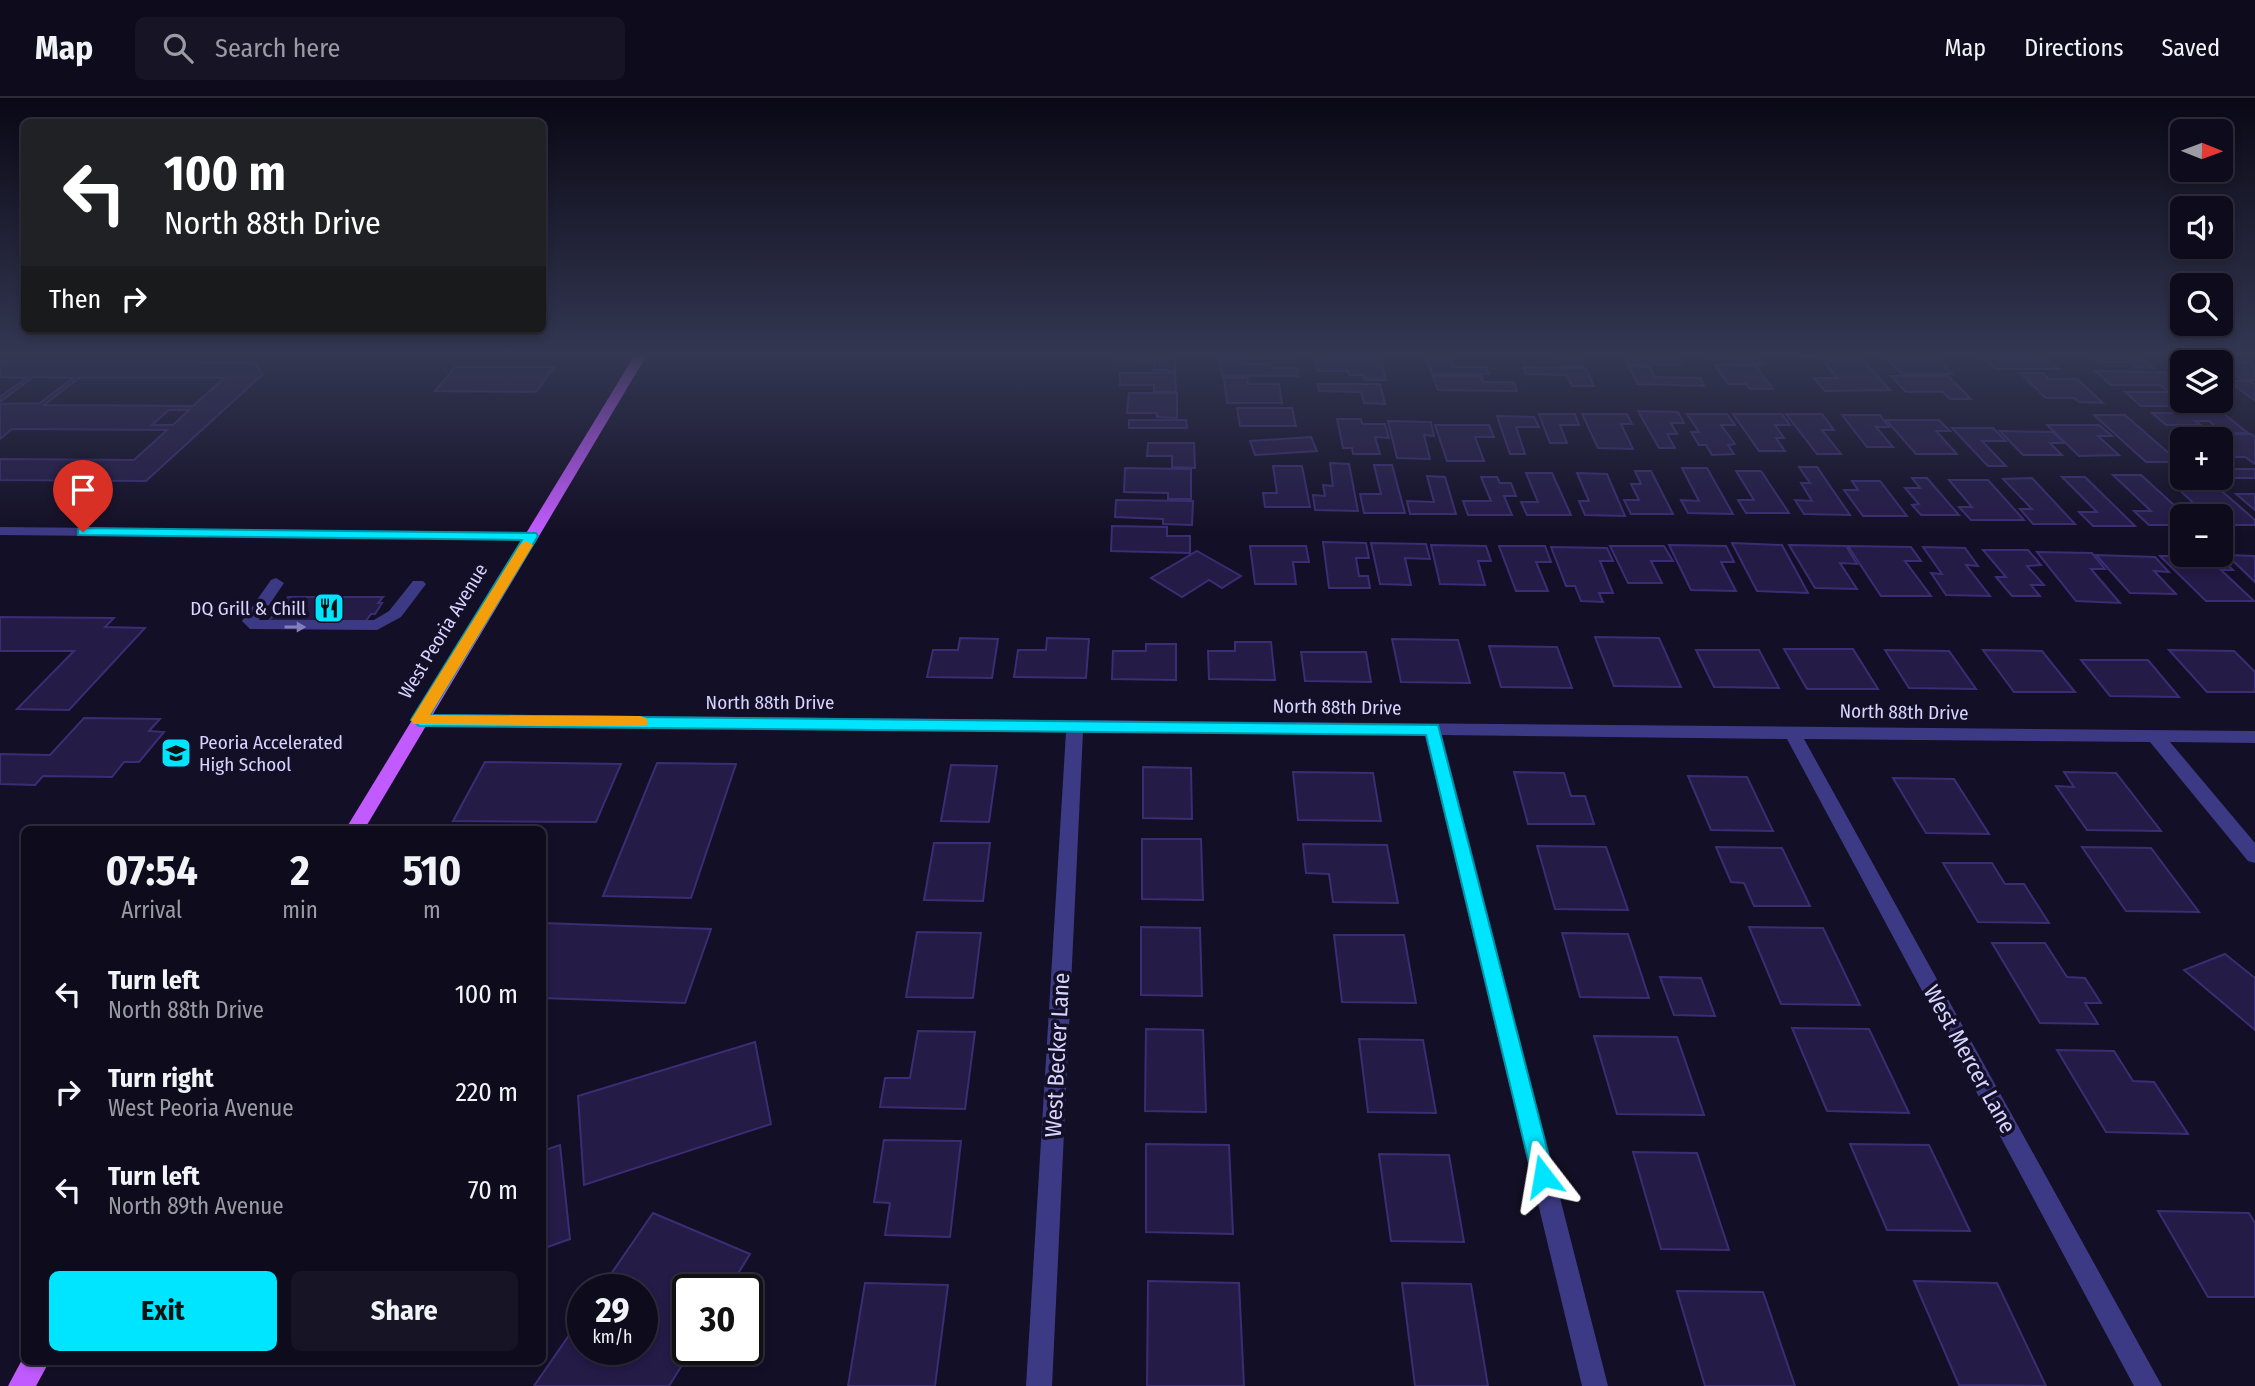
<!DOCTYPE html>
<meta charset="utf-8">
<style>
:root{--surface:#0e0b1c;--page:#171425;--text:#f1f3f6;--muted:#9b9ba3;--line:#2e2b3b;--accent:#00e5ff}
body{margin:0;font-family:"Fira Sans Condensed",sans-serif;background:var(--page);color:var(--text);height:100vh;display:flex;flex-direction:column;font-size:26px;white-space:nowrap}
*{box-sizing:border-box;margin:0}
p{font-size:23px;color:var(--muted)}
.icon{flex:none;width:38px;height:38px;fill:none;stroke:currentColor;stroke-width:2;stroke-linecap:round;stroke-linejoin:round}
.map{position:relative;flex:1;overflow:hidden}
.panel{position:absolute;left:21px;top:728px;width:525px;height:539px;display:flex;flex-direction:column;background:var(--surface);border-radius:10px;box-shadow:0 4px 10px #0003,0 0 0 2px var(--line)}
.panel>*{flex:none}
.banner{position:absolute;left:21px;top:21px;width:525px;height:214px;border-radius:10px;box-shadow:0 4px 10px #0003,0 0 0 2px var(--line);background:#202124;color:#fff;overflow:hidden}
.needle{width:46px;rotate:91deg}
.fabs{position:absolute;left:2170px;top:21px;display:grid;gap:14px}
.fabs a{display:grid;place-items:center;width:63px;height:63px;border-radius:10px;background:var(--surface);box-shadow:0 4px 10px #0003,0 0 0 2px var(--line);font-size:35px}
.speed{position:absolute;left:567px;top:1176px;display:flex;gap:14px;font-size:35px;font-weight:700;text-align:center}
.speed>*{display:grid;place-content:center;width:91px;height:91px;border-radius:50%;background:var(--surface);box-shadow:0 4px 10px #0003,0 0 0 2px var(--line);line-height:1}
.speed small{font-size:18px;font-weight:400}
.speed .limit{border:4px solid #111;border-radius:10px;background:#fff;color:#111}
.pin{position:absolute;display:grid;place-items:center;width:60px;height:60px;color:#fff;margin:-72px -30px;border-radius:50% 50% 50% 0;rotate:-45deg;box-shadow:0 0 7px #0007}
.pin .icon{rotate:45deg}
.me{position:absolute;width:77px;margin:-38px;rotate:346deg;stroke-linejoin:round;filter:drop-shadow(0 0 5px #0008)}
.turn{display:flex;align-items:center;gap:24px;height:147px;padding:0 28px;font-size:32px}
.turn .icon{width:91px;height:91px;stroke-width:2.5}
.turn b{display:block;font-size:49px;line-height:60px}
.then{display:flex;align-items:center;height:66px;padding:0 28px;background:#0003;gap:14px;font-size:26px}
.eta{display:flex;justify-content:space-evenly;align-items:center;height:119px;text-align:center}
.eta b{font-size:42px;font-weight:700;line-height:49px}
.button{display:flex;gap:14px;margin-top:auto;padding:14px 28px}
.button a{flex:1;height:80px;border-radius:10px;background:var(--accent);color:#111;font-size:28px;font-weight:700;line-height:80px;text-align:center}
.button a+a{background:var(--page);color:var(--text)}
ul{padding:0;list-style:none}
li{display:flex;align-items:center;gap:21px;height:98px;padding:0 28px}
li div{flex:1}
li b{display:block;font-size:26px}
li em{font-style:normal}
header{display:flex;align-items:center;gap:42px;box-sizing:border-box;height:98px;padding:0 35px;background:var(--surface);border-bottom:2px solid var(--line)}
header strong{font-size:33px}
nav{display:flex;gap:38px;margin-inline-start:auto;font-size:24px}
.search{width:490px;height:63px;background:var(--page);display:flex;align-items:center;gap:18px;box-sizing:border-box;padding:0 24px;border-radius:10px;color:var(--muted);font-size:26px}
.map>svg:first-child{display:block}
.building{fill:#241b47;stroke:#3b2d73;stroke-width:2;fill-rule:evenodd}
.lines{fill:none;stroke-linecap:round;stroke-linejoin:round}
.minor{fill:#3d3a85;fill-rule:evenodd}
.major{fill:#c25bff;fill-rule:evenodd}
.oneway{fill:#837fbc}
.route{fill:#00e5ff;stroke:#0095a6;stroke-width:2}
.slow{fill:#f59e0b}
.labels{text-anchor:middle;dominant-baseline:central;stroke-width:7;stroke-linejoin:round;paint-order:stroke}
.poi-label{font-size:19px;fill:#d9d4ff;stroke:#130f26;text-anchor:end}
.street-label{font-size:19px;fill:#d9d4ff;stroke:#130f26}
.near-street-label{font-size:23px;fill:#d9d4ff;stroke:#130f26}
</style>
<header>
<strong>Map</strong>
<div class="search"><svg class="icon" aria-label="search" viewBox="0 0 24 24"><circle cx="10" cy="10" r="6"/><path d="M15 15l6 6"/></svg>Search here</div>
<nav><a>Map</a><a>Directions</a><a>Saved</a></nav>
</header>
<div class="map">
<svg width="2255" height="1288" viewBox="0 0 2255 1288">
<rect width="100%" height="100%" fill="#130f26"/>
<g class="building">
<path d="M1115 255H1176L1175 273 1154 272 1155 264 1114 263Z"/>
<path d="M1221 255H1296L1297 259 1221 260Z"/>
<path d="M1521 255H1577L1583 269 1563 268 1558 258 1522 257Z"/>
<path d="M1621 255 1674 256 1681 267 1627 266Z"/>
<path d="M1704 255H1755L1763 266H1740L1736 261H1708Z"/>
<path d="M1798 255H1851L1854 258 1801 259Z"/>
<path d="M1978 255H1998L2004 260H2046L2059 271H1995Z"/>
<path d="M2088 255H2136L2154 270 2135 269 2128 264H2099Z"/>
<path d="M2184 255H2250L2254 258H2189Z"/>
<path d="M1883 256H1932L1952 276H1902Z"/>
<path d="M1426 258H1450L1454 269H1486L1489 276H1432Z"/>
<path d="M1315 260H1380L1386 282H1365L1363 277H1349L1348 273H1318Z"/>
<path d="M1220 261H1242L1243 266H1271L1272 270H1297L1298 278H1222Z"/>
<path d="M1822 262H1863L1890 292 1825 293 1814 280H1837Z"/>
<path d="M0 263 242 264 255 265 263 276 146 383 0 382V361L134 362 167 332 12 331 0 341V306L40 305 73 280 33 279 0 304V299L26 280 0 279ZM79 280H224L193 308 44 307ZM169 312H189L173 327H152Z"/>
<path d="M2200 264H2253L2255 282H2242L2233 275H2221V264Z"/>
<path d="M1715 267H1755L1773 291H1750L1747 286H1728Z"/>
<path d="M1628 268 1649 269 1655 279 1700 280 1704 288 1638 286Z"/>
<path d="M455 269H554L536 294 435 293Z"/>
<path d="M1523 269 1586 270 1594 288H1572L1567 277 1526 276Z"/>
<path d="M2095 273 2165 274 2182 288V293H2167L2160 287H2111Z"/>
<path d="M1120 275H1175L1176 294H1154V287H1120Z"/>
<path d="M2020 275H2043L2049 281H2077L2103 305 2079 304 2074 300H2046Z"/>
<path d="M1433 278H1481L1483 284H1514L1517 293 1438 292Z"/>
<path d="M1891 278H1948L1971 301H1950L1943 294H1906Z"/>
<path d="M1224 280H1247L1248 286H1279L1282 305H1227Z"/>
<path d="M2229 283H2250L2255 287V303Z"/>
<path d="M1318 286H1380L1385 306 1364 305 1361 294 1319 293Z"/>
<path d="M2125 294H2182V303H2204L2217 313H2195L2188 308H2141Z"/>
<path d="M1129 295H1177V320L1157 319V315H1127Z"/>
<path d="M1237 310H1292L1296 328H1240Z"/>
<path d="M1638 313 1678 314 1684 325H1671L1677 336H1667L1675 350H1659Z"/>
<path d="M2152 315H2223L2248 335H2223L2209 323H2195L2201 327H2166Z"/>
<path d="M1539 316H1575L1579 327H1560L1567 345H1550Z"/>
<path d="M1582 316H1627L1632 326H1621L1633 351 1598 350Z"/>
<path d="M1687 316H1727L1735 327H1721L1735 346 1728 347 1734 356 1712 357 1706 347H1699L1691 334H1699Z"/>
<path d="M1733 316H1782L1790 327H1775L1784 340H1776L1785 353H1759Z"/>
<path d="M1786 316H1822L1834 332H1822L1841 356H1817Z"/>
<path d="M1842 317H1880L1889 329H1876L1893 349H1867Z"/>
<path d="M2094 317H2125L2179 364H2146Z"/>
<path d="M1497 318 1534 319 1539 329H1516L1525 356H1510Z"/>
<path d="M1337 321H1361L1362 326H1385L1389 340 1375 339 1380 356H1353L1352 350H1343Z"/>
<path d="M1129 322H1186L1187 330H1129Z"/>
<path d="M1886 322H1939L1950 333H1936L1957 356H1916Z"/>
<path d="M1388 323 1431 324 1434 338 1424 337 1430 361 1397 360Z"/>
<path d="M1435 327H1489L1494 339H1475L1484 363H1447Z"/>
<path d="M2047 327H2099L2112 338H2098L2119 357 2079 358Z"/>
<path d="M1952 330H1993L2006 343H1982L2006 368H1988Z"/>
<path d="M2000 333 2053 334 2064 345H2050L2062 357H2023Z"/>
<path d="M2181 336H2251L2255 339V366L2245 359H2221V341H2186Z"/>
<path d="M1311 339 1317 353 1255 357 1250 343Z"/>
<path d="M1148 345H1194L1195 370 1172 369V358H1147Z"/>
<path d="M1330 365 1349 366 1358 413 1315 412 1313 397 1325 398 1323 387 1333 388Z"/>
<path d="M1374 367H1392L1405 415H1364L1360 396H1381Z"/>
<path d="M1273 368H1302L1310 409H1265L1263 395H1277Z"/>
<path d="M1799 369H1817L1850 417 1804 416 1795 402 1812 403 1801 385H1810Z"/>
<path d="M1125 370 1191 371V401H1168V395L1124 394Z"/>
<path d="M1682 370H1707L1733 416 1688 415 1681 402 1699 403Z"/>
<path d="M2221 371H2255V380H2224Z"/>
<path d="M1635 373H1651L1673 416H1631L1624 402H1639L1631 386H1641Z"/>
<path d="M1736 373H1761L1789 415H1746L1738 402H1754Z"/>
<path d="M1526 375H1552L1571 417H1527L1521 404H1538Z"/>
<path d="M1577 375 1607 376 1625 418 1585 417 1579 403H1589Z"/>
<path d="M2113 377H2141L2186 418H2182V427H2149L2134 413H2151Z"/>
<path d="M1427 378 1445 379 1456 416H1410L1407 403 1434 404Z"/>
<path d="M1481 379H1497L1500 385H1511L1516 398H1504L1512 417H1468L1463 403H1491Z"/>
<path d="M2062 379H2085L2135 428H2093L2079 414H2097Z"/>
<path d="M1912 380H1927L1959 417H1921L1912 407 1919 406 1905 390H1920Z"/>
<path d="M2032 380 2075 426H2033L2020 411H2032L2003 381Z"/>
<path d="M1949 382H1988L2024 422H1971L1959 409H1972Z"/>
<path d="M1852 383H1880L1907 418H1863L1844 392H1858Z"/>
<path d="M2174 387H2215L2255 422V427H2221V418H2195L2188 412 2202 413Z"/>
<path d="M2236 396H2255V412Z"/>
<path d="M1116 402 1193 403 1192 427 1163 426V421L1115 419Z"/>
<path d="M1112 428 1167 429V438H1190V455L1111 453Z"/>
<path d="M1323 444 1366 445 1369 460H1356L1359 478H1368L1370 490H1329Z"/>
<path d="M1371 445 1426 446 1430 461 1405 460 1411 487 1380 486Z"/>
<path d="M1732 445 1782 447 1808 495 1757 493Z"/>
<path d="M1431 447 1486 448 1491 463H1478L1485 487 1440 486Z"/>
<path d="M1669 447 1726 448 1734 464H1721L1736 493 1691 492Z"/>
<path d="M1789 447 1846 448 1857 466 1840 465 1857 491 1815 490Z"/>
<path d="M1250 448H1306L1309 464H1293L1296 486H1255Z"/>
<path d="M1499 448H1545L1551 464H1536L1548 493H1516Z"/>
<path d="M1610 448H1664L1673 463H1651L1662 485H1628Z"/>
<path d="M1848 448 1911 449 1921 463H1905L1931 498H1881Z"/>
<path d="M1551 449 1607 450 1613 463H1600L1613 495H1599L1603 504 1581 503 1575 488H1566Z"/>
<path d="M1923 449 1965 450 1978 468 1966 467 1990 498 1946 497 1931 475 1942 476Z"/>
<path d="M1983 452H2028L2041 467 2027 468 2044 487H2031L2040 498H2012L1996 479H2006Z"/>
<path d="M1197 453 1241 478 1222 490 1209 482 1182 499 1151 480Z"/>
<path d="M2037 454 2092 455 2105 471H2091L2120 505 2076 503Z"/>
<path d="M2096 457 2155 459 2169 474 2154 473 2176 496 2130 495Z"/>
<path d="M2227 457 2255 458V484Z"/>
<path d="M2160 458H2218L2233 472H2221L2254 503H2206Z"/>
<path d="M288 499H383L378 505H382L375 516H371L365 524H268Z"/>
<path d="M0 519 114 520 105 529 145 530 69 612 17 611 74 553H0Z"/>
<path d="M1595 539 1659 540 1681 589 1614 588Z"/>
<path d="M960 540 998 541 992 580 927 579 933 552H958Z"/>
<path d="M1047 540 1089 541 1086 580 1014 579 1018 552H1046Z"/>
<path d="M1392 541 1458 542 1470 585 1401 584Z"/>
<path d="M1235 544H1271L1275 582 1209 581 1208 553H1235Z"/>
<path d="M1146 546H1176V582L1112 581 1113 553H1146Z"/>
<path d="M1489 548 1557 549 1572 590 1501 589Z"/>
<path d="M1784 551H1853L1878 591H1807Z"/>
<path d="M1696 552H1759L1779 590 1714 589Z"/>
<path d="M1885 552 1949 553 1976 591 1909 590Z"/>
<path d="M1983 552 2042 553 2075 594H2014Z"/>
<path d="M2169 552 2234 553 2255 574V594H2207Z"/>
<path d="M1301 554H1366L1371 584 1305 583Z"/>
<path d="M2081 562H2148L2179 599 2110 598Z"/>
<path d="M84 620 160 621 149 633 164 634 139 664H124L112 679 43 678 35 687 0 686V656L50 657Z"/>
<path d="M485 664 621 666 596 724 453 723Z"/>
<path d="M657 665 736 666 691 800 603 798Z"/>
<path d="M951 667 997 668 989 724 941 723Z"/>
<path d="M1143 669 1191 670 1192 721 1143 720Z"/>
<path d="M1293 674 1373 675 1381 723 1298 722Z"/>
<path d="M1514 674 1564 675 1571 698H1585L1594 726H1528Z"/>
<path d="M2064 674 2116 675 2161 733 2087 732 2056 688 2074 689Z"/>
<path d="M1688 678 1747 679 1773 733 1711 732Z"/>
<path d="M1893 680 1954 681 1989 736 1926 735Z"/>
<path d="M1142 741H1201L1203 802 1142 801Z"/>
<path d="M934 745H990L983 803 924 802Z"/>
<path d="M1303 746 1387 747 1398 805 1333 804 1329 776 1306 775Z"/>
<path d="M1537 748 1606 749 1628 812 1555 811Z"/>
<path d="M1716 749 1782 750 1810 808H1754L1744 785 1731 784Z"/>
<path d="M2082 749 2151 750 2199 814 2126 813Z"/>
<path d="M1943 765H1992L2005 786H2024L2049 825 1978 824Z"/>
<path d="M542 825 711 831 685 905 542 900Z"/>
<path d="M1141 829 1200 830 1202 898 1141 897Z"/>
<path d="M1749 829 1823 830 1860 907 1781 906Z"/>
<path d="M917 834 981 835 973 900 906 899Z"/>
<path d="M1562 835 1628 836 1649 900 1580 899Z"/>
<path d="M1334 837H1404L1416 905 1342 904Z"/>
<path d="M1992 845H2045L2067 879 2085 880 2101 905H2085L2098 926 2040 925Z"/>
<path d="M2225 856 2255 880V932L2184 872Z"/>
<path d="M1660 879 1701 880 1715 918 1674 917Z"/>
<path d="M1792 930 1869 931 1909 1015 1827 1013Z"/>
<path d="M1146 931 1203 932 1206 1014 1145 1013Z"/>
<path d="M918 933 975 934 965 1011 880 1009 885 980H910Z"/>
<path d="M1594 938 1677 939 1704 1017 1617 1016Z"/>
<path d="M1359 941 1423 942 1436 1015 1368 1014Z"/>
<path d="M755 944 771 1026 584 1087 578 998Z"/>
<path d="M2057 952 2114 953 2133 983 2154 984 2188 1036 2106 1034Z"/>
<path d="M884 1042 961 1043 950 1139 885 1137 890 1105 874 1104Z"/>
<path d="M1146 1046 1229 1047 1233 1136 1146 1134Z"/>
<path d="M1850 1046 1929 1047 1970 1133 1887 1132Z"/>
<path d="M560 1047 570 1141 542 1151V1053Z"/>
<path d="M1633 1054 1697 1055 1729 1152 1661 1151Z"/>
<path d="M1379 1056 1449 1057 1464 1144 1391 1143Z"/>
<path d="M2158 1113 2249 1115 2255 1125V1199H2208Z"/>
<path d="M653 1115 750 1156 728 1192H688V1251H692L669 1288H534L583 1217V1251H642V1192H600Z"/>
<path d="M1148 1183 1239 1185 1244 1288H1147Z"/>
<path d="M1914 1183 1997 1185 2046 1288 1959 1287Z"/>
<path d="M865 1185 948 1187 935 1288H848Z"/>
<path d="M1402 1185 1471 1186 1488 1288H1415Z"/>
<path d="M1677 1193 1763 1194 1795 1288H1705Z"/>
</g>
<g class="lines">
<g class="minor">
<path d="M0 429 531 434 538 438 531 442 0 437Z"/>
<path d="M276 480 284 485 259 522H374L389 513 413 483H423L426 486 401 519 377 532 250 531 242 523 271 482Z"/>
<path d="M419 616 2255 633V645L2170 644 2255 745V765L2248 763 2150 644 1804 641 2162 1288H2134L1787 641 1442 637 1608 1288H1582L1425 637 1083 634 1052 1288H1026L1066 634 419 628 410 622Z"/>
</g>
<g class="major">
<path d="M636 255H648L364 732H345Z"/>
<path d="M24 1258V1264H49L36 1288H8Z"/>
</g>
</g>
<defs><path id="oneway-solid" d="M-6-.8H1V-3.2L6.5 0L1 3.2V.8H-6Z" transform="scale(1.75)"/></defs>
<use class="oneway" href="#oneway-solid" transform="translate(295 529)"/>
<linearGradient id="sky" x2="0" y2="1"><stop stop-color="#0a0815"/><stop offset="0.59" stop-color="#333752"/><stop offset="1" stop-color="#333752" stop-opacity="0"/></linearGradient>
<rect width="2255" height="435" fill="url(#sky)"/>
<path class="route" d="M83 430 536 435 538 438 430 617 1438 627 1554 1078 1551 1085 1543 1088 1536 1085 1532 1078 1426 637 419 628 411 622 522 442 78 437V431Z"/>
<path class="slow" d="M526 443 533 447 430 617 640 618 646 620 648 624 646 628 413 626 411 622 413 619 520 447Z"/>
<defs>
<g id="restaurant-square" transform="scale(1.575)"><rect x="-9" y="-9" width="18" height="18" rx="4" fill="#00e5ff" stroke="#130f26"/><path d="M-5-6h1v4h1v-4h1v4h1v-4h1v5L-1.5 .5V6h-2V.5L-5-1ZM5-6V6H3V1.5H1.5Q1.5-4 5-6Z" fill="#111"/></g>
<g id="school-square" transform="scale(1.575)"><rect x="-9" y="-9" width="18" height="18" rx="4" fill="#00e5ff" stroke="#130f26"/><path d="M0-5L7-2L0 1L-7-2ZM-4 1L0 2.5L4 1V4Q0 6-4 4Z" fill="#111"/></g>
</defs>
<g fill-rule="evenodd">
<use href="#restaurant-square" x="329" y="510"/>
<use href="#school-square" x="176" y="655"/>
</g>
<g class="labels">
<g class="poi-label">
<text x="306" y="510">DQ Grill &amp; Chill</text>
<text x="199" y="644" text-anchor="start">Peoria Accelerated<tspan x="199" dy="22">High School</tspan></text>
</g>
<g class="street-label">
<text transform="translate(443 533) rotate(-59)">West Peoria Avenue</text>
<text x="770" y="604">North 88th Drive</text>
<text transform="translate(1337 609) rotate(1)">North 88th Drive</text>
<text transform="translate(1904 614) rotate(1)">North 88th Drive</text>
</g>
<g class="near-street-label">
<text transform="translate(1057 957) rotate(-87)">West Becker Lane</text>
<text transform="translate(1970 961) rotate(61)">West Mercer Lane</text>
</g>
</g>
</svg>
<div class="fabs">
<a><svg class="needle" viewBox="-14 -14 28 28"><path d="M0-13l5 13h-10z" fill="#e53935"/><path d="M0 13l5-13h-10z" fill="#9b9ba3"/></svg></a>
<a><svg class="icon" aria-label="sound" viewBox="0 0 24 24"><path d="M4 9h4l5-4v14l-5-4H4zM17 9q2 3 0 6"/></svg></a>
<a><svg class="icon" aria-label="search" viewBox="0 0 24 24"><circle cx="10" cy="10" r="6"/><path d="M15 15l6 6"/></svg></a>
<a><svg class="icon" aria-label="layers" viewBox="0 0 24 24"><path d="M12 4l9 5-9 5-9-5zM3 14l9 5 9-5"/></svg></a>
<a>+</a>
<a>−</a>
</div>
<div class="speed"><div>29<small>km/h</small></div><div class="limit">30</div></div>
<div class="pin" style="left:83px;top:434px;background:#d93025"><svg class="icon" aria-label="arrive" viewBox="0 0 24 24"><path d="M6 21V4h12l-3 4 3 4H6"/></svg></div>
<svg class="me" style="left:1543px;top:1078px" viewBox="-20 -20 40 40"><path d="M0-17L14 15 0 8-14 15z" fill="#00e5ff" stroke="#fff" stroke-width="4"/></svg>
<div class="banner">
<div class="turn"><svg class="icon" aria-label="left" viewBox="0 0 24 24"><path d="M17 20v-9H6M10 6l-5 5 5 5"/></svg><div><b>100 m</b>North 88th Drive</div></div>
<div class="then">Then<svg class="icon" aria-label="right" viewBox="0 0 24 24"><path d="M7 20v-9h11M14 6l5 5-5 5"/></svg></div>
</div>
<section class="panel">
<div class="eta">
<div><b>07:54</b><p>Arrival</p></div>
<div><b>2</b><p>min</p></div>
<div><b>510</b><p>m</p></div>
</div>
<ul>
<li><svg class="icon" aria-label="left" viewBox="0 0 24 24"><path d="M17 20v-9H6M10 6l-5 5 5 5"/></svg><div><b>Turn left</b><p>North 88th Drive</p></div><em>100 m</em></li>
<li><svg class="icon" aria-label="right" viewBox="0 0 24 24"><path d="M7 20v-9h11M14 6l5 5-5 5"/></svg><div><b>Turn right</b><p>West Peoria Avenue</p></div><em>220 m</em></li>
<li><svg class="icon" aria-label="left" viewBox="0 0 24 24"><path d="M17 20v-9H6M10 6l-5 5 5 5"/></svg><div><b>Turn left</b><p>North 89th Avenue</p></div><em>70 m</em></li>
</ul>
<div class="button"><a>Exit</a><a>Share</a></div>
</section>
</div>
